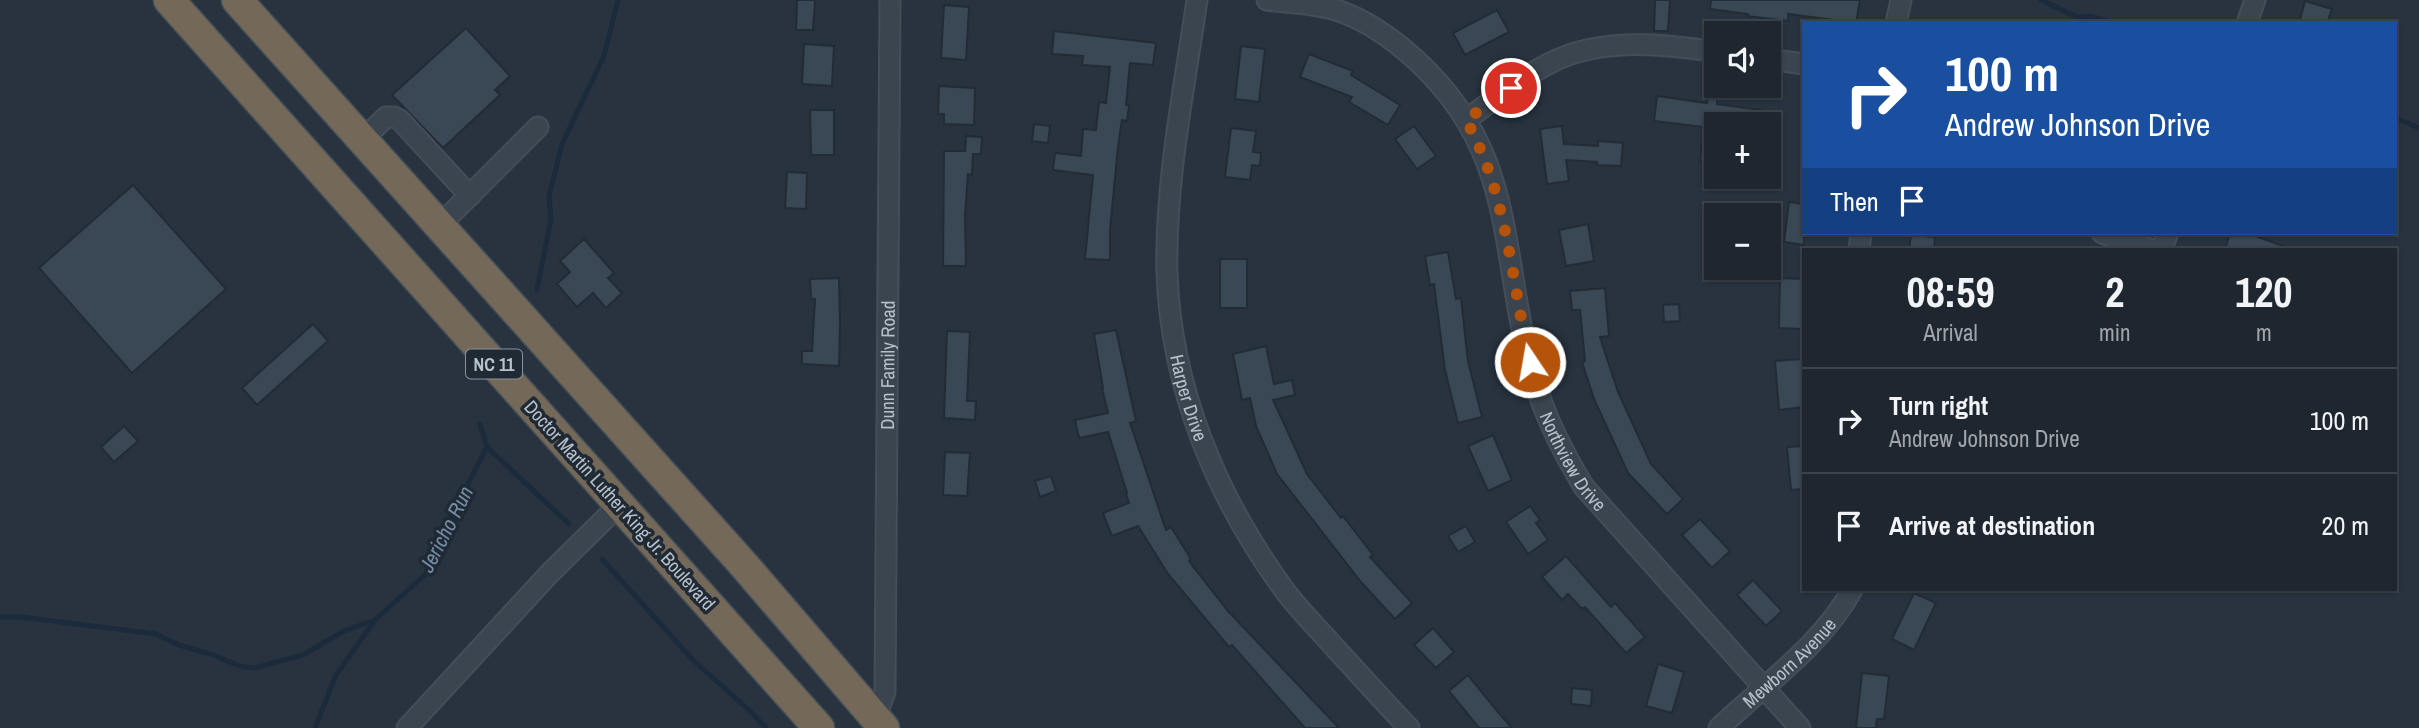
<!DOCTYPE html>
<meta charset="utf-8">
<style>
:root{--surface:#1e262f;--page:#262e37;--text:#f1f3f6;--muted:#a1a5aa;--line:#3c434b}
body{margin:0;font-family:"Archivo Narrow",sans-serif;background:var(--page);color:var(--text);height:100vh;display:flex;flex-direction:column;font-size:26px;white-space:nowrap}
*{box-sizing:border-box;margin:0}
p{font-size:23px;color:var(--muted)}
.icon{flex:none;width:38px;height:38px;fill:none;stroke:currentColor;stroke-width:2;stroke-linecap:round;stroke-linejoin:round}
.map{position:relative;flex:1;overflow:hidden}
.drawer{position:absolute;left:1802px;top:248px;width:595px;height:343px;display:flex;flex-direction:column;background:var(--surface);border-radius:0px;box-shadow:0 2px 5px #0004,0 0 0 2px var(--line)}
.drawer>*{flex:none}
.top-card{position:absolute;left:1802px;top:21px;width:595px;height:214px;border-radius:0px;box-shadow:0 2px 5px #0004,0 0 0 2px var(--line);background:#1a4fa0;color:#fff;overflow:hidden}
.fabs{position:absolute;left:1704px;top:21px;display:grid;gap:14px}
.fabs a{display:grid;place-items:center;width:77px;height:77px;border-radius:0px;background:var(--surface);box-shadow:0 2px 5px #0004,0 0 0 2px var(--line);font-size:35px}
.pin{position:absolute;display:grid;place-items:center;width:60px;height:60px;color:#fff;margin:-30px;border:4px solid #fff;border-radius:50%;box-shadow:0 2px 7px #0007}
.me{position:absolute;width:77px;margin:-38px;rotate:348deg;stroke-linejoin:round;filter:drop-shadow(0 0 5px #0008)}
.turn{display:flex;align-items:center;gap:24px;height:147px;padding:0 28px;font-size:32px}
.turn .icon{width:91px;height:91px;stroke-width:2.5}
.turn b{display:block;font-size:49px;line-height:60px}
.then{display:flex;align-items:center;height:66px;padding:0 28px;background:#0003;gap:14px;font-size:26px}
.eta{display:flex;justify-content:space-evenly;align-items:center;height:119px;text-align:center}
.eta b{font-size:42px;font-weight:700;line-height:49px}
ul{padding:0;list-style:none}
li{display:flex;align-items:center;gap:21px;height:105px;padding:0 28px;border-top:2px solid var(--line)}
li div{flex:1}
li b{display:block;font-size:26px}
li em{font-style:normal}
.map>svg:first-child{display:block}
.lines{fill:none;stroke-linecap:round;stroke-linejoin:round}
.stream{stroke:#1b2b3c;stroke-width:5}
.building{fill:#3a4754;stroke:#222c36;stroke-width:2}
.minor-casing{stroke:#454e58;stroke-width:23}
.highway-casing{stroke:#465059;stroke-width:33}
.minor{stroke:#3b454f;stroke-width:19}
.highway{stroke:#746859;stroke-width:30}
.route{stroke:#b45309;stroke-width:12;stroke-dasharray:0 21.6}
.labels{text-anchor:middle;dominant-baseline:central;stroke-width:7;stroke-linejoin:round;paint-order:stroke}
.shield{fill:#202a34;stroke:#8a939c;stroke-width:2}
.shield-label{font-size:18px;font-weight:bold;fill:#b8c0c9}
.street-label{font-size:19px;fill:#b8c0c9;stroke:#202a34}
.water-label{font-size:21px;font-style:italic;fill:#748ca5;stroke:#202a34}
</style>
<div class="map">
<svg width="2419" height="728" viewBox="0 0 2419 728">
<rect width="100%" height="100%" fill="#28333f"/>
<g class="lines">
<g class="stream">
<path d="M2041 0 2077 17 2090 16 2115 23"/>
<path d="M2396 118 2419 128"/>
<path d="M537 290 551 219 549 197 562 144 604 56 618 0"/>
<path d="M487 447 569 524"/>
<path d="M602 559 693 660 749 710 766 728"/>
<path d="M0 617H21L156 634 179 645 214 655 239 666 254 668 303 655 344 631 375 620"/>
<path d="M315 728 336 675 375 620 428 572 451 517 487 447 480 424"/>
</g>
</g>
<g class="building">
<path d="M797 0H815L813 30H796Z"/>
<path d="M1655 0H1670L1668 31H1654Z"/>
<path d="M1711 0H1860L1856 23 1788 14V21L1747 16 1748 14 1710 9Z"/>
<path d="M2305 1 2332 9 2327 23H2299Z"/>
<path d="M944 5 969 7 966 60 941 58Z"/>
<path d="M1497 10 1509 32 1465 55 1453 33Z"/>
<path d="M466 28 510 76 495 90 500 95 443 148 392 95Z"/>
<path d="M1054 31 1156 43 1153 65 1130 63 1126 105H1129L1127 121 1122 120 1118 147 1110 230V260L1085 259 1093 175 1053 170 1055 153 1081 156 1083 129 1096 130 1099 102 1106 103 1110 67 1082 65 1083 56 1052 54Z"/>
<path d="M804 44 834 46 832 86 802 84Z"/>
<path d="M1241 46 1265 49 1259 102 1235 99Z"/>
<path d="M1309 54 1353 71 1351 75 1400 105 1388 125 1349 102 1352 97 1300 77Z"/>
<path d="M939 86 975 88 974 125 944 124V114H938Z"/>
<path d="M1657 96 1707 103 1708 97H1717V104L1762 110 1760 124H1717L1713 161 1700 160 1704 127 1654 121Z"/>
<path d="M810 110H834V155H811Z"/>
<path d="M1034 124 1050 126 1048 143 1032 141Z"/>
<path d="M1414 126 1436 156 1417 169 1395 139Z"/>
<path d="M1562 126 1564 144 1598 146V141L1623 143 1621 166 1597 165V162L1566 160 1569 181 1547 184 1540 129Z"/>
<path d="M1231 128 1256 131 1253 152 1261 153 1260 166 1252 165 1250 180 1225 177Z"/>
<path d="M966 136 982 137 981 154H973L972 175 968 174 965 215 966 266H943L944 151H965Z"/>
<path d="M787 172 807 173 806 209 785 208Z"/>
<path d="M133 185 226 289 132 373 39 268Z"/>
<path d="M1789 202 1804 204V245L1784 242Z"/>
<path d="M1588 224 1594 261 1566 266 1559 230Z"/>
<path d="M2230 233H2259L2258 237 2289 248 2288 250H2225Z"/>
<path d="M1911 235 1935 237 1934 250H1909Z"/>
<path d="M584 239 614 273 608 278 622 293 606 308 593 293 577 307 557 284 570 272 560 261Z"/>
<path d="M1448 252 1456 299 1461 298 1468 361 1482 417 1458 423 1445 370 1434 284 1430 285 1425 256Z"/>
<rect x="1220" y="259" width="27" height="49"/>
<path d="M839 278 840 323 839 366 802 364V351H812L815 299H811L810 279Z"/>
<path d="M1780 278 1804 279 1801 329 1779 328Z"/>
<path d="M1605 288 1609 336 1600 337 1618 392 1651 464 1683 499 1667 514 1628 473 1594 399 1582 362 1585 361 1580 310H1572L1570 291Z"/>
<path d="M1679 304 1680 321 1664 322 1663 305Z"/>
<path d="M313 324 328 341 257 405 242 388Z"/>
<path d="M1116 330 1136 421 1130 423 1166 530 1171 527 1191 559 1189 561 1228 611 1339 728H1305L1232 645 1229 647 1168 574 1138 526 1112 536 1103 513 1129 503 1126 494 1127 493 1108 432 1079 438 1075 420 1108 413 1102 388H1103L1094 334Z"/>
<path d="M947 331 970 332 967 401H976L975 420 944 418Z"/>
<path d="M1266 346 1274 384 1292 380 1295 395 1273 400 1307 474 1341 518 1343 516 1373 555 1370 557 1412 603 1395 619 1361 582 1277 474 1256 426 1250 398 1242 400 1233 354Z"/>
<path d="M1801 359 1804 407 1779 410 1775 361Z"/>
<path d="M124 426 138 441 114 462 101 447Z"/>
<path d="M1493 435 1512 480 1488 491 1468 446Z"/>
<path d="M1804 446V489L1791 490 1787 447Z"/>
<path d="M945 452 970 453 967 496 943 495Z"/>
<path d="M1051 476 1056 491 1040 497 1035 481Z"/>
<path d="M1530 506 1540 520 1536 523 1548 540 1528 554 1506 522Z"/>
<path d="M1700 519 1730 551 1712 568 1682 535Z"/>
<path d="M1466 526 1475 542 1458 552 1448 536Z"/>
<path d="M1566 556 1611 607 1615 603 1645 637 1626 653 1585 607 1582 609 1568 594 1562 600 1542 577Z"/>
<path d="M1753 580 1782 611 1766 626 1737 595Z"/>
<path d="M1914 593 1936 603 1914 650 1892 639Z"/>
<path d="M1433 628 1454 652 1436 668 1414 645Z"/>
<path d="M1658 664 1684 672 1672 713 1646 706Z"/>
<path d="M1862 673 1889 676 1884 719H1877L1876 728H1856Z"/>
<path d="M1468 675 1497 711 1512 728H1479L1449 691Z"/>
<path d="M1572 688 1592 690 1591 706 1571 704Z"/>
</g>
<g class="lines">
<g class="minor-casing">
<g id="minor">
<path id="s1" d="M1197 0C1184 90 1165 182 1167 273 1171 389 1217 498 1285 591 1301 612 1320 631 1337 650 1361 676 1385 703 1409 728"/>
<path id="s2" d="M1267 0C1289 3 1314 3 1336 10 1365 19 1394 40 1416 60 1521 156 1498 260 1535 382 1546 420 1564 454 1584 487L1800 728"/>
<path d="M1896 23 1901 0"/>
<path d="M2247 23 2255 0"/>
<path d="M1769 59 1804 64"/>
<path d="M1466 120C1493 100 1522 77 1552 62 1603 37 1662 44 1717 52"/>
<path d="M362 140 386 117H394L400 120 470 196"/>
<path d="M439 226 538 127"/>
<path d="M2102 233 2152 250"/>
<path d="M1859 250 1861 233"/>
<path d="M2161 250 2168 233"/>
<path id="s3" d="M873 725 885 692 890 0"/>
<path d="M407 728 549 574 619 505"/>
<path id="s4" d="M1719 728C1765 684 1821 646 1852 590"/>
</g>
</g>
<g class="highway-casing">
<g id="highway">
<path d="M169 0 819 728"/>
<path d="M237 0 743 564 884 728"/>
</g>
</g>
<use href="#minor" class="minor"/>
<use href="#highway" class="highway"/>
</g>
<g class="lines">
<path class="route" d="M1511 88 1466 120C1508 195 1511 280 1530 362"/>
</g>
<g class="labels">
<rect class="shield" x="466" y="349.5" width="56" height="29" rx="5"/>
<g class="shield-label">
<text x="494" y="364">NC 11</text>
</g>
<g class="street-label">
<text stroke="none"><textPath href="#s3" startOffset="362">Dunn Family Road</textPath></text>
<text stroke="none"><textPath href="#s1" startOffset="402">Harper Drive</textPath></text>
<text stroke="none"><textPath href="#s2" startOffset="604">Northview Drive</textPath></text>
<text transform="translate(620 505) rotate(48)">Doctor Martin Luther King Jr. Boulevard</text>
<text stroke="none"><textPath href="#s4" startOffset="96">Mewborn Avenue</textPath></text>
</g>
<g class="water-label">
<text transform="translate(446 529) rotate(-63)">Jericho Run</text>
</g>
</g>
</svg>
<div class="fabs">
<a><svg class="icon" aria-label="sound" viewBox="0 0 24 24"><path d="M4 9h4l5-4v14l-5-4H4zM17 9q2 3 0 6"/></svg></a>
<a>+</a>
<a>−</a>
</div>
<div class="pin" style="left:1511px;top:88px;background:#d93025"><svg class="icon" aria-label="arrive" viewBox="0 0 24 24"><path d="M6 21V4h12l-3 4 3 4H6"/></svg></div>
<svg class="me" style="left:1530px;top:362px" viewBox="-20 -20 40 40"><circle r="17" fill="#b45309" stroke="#fff" stroke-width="3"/><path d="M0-11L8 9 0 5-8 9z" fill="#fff"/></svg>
<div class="top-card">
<div class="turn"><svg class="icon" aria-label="right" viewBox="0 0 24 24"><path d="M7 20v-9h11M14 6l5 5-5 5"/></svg><div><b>100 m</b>Andrew Johnson Drive</div></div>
<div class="then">Then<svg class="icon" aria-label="arrive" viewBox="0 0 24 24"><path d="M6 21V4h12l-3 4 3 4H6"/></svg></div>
</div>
<section class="drawer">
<div class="eta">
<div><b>08:59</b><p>Arrival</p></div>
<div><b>2</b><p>min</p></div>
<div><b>120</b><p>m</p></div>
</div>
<ul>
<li><svg class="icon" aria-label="right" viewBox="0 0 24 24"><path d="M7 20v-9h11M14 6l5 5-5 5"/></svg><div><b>Turn right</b><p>Andrew Johnson Drive</p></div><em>100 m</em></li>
<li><svg class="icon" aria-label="arrive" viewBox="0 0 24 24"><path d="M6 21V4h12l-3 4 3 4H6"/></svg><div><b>Arrive at destination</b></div><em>20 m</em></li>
</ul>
</section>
</div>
